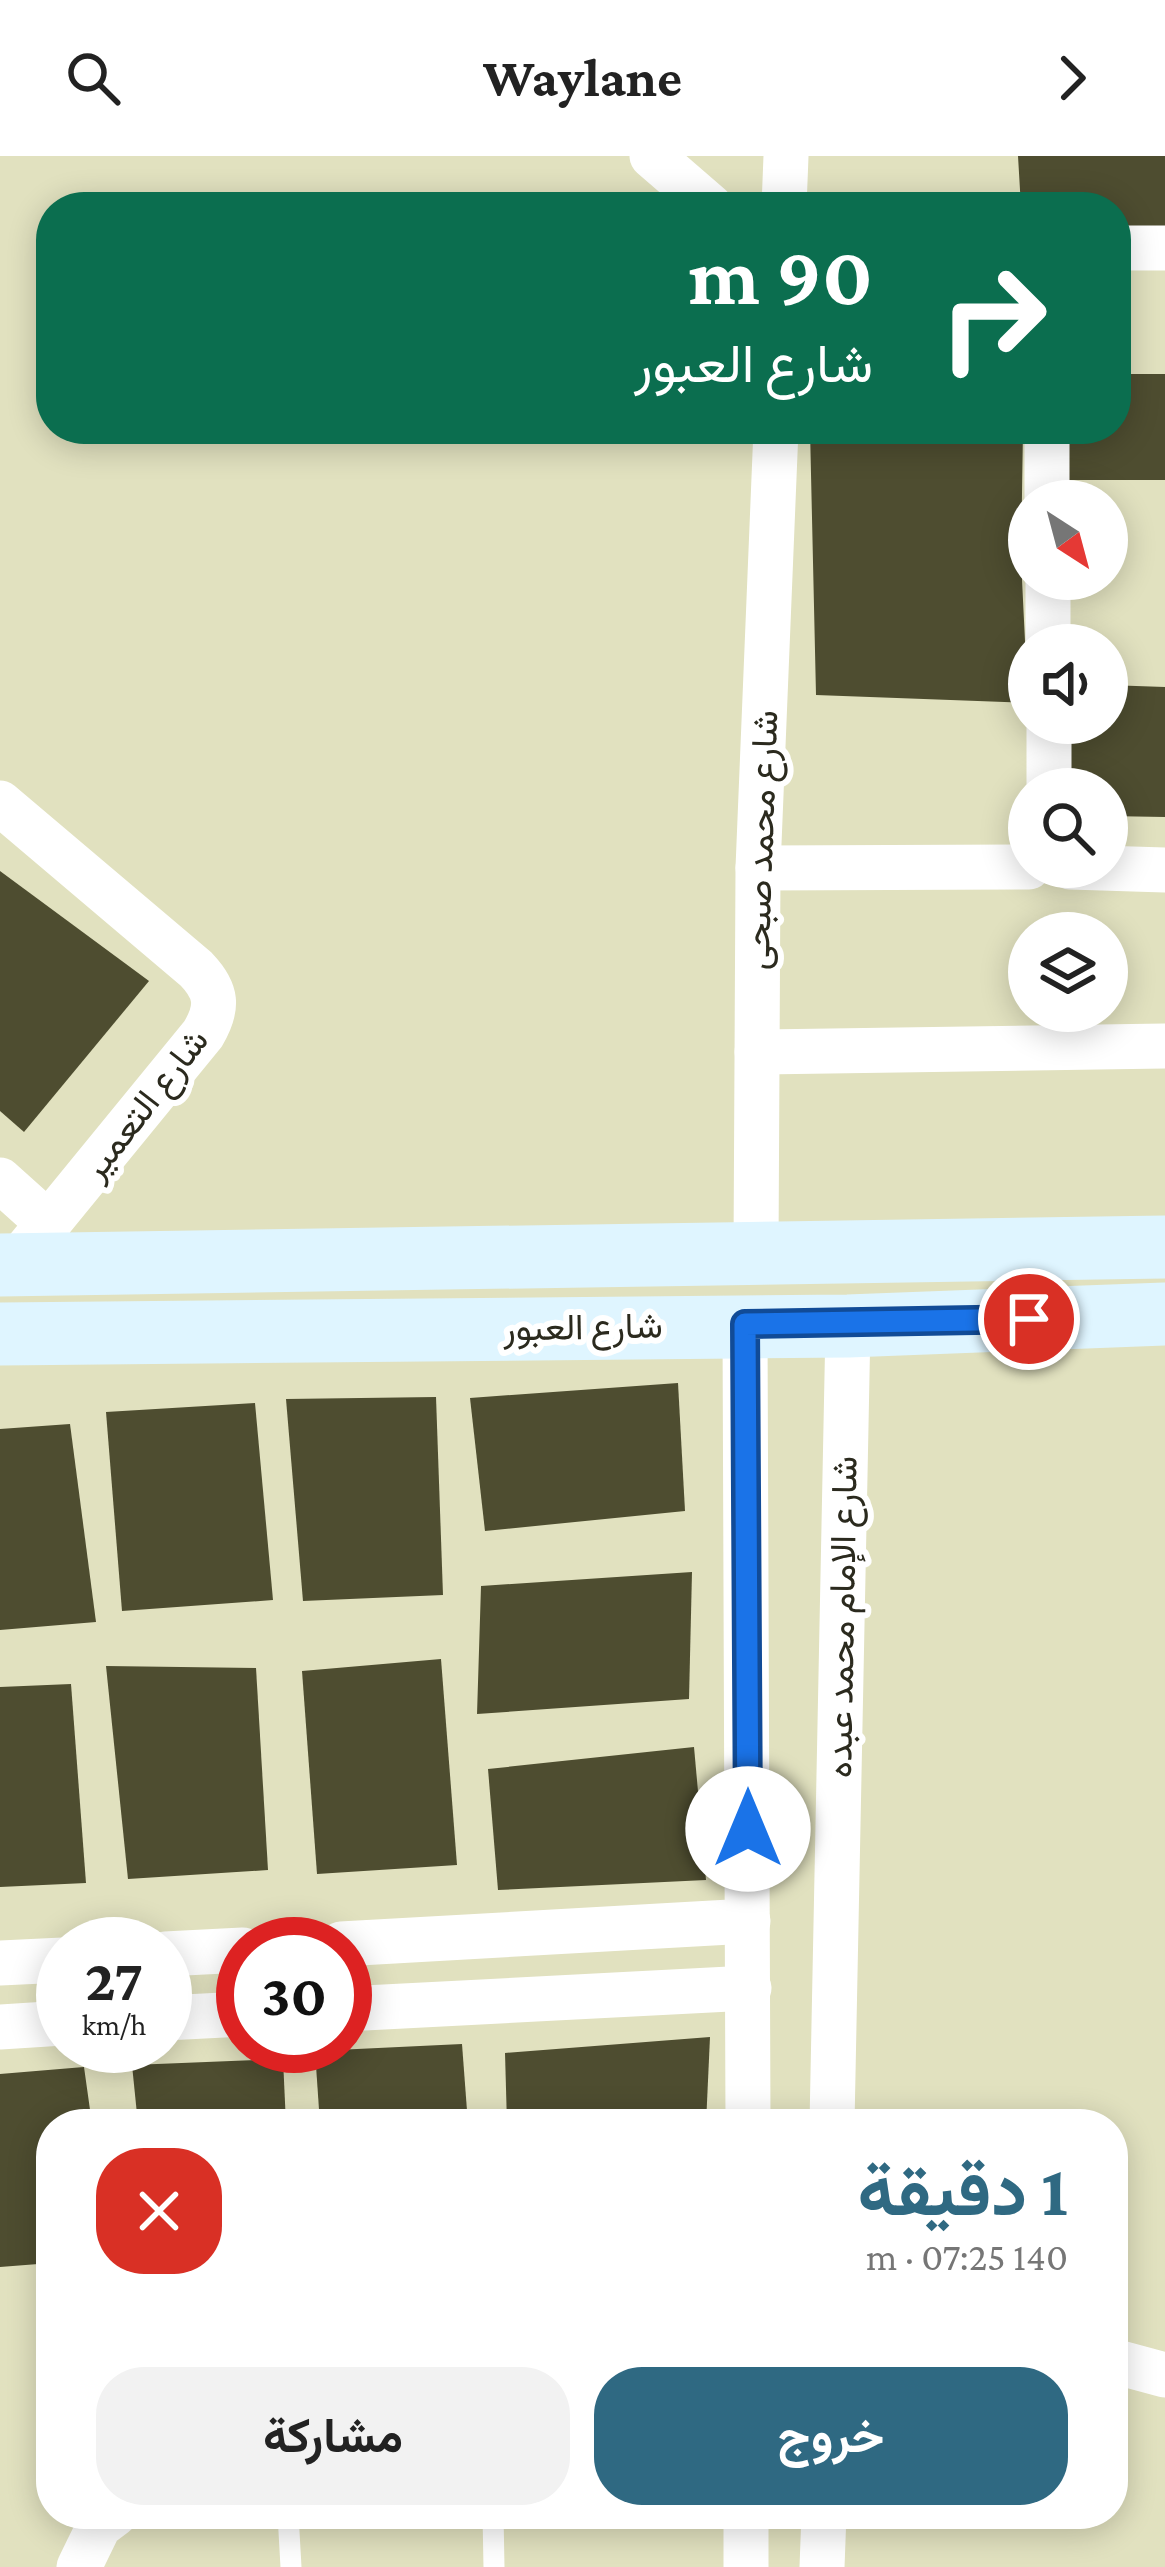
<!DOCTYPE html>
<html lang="ar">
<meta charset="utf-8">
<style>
:root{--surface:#fff;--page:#f2f2f2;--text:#222;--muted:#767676;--accent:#2f6982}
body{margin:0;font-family:"Crimson Pro",Vazirmatn,serif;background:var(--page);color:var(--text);direction:rtl;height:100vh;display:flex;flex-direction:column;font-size:45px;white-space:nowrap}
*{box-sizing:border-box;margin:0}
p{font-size:39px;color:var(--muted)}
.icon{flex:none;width:66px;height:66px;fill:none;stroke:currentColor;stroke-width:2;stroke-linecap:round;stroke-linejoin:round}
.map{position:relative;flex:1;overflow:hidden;direction:ltr}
.sheet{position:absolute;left:36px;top:1953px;width:1092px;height:420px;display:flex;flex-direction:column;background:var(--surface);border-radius:48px;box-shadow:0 6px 30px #0003;direction:rtl}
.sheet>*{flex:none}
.top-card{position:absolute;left:36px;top:36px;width:1095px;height:252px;border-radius:48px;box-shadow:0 6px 30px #0003;direction:rtl;background:#0b6e4f;color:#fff;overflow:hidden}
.needle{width:78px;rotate:144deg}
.buttons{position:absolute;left:1008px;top:324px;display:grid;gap:24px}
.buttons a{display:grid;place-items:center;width:120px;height:120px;border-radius:50%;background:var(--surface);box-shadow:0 6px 30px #0003;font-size:60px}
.speed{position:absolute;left:36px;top:1761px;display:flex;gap:24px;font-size:60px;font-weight:700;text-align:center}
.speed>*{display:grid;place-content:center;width:156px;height:156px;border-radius:50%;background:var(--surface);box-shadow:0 6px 30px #0003;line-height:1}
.speed small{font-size:30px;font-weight:400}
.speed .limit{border:18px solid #d22;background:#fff;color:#111}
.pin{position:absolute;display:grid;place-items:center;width:102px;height:102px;color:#fff;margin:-51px;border:6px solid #fff;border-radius:50%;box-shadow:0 3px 12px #0007}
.me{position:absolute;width:132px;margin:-66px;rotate:0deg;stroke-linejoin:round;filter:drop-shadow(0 0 9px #0008)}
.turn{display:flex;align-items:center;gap:42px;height:252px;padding:0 60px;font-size:54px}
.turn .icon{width:156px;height:156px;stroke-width:2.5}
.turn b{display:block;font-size:84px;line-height:102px}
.round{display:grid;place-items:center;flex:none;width:126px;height:126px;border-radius:48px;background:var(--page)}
.headline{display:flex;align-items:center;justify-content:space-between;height:204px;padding:0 60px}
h1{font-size:72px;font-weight:700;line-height:90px;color:var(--accent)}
.primary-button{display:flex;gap:24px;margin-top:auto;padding:24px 60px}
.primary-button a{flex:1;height:138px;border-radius:48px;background:var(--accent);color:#fff;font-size:48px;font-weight:700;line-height:138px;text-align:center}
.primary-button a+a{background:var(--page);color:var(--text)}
header{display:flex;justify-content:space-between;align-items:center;height:156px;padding:0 60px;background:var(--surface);font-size:54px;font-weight:700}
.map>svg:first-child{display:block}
.building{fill:#4e4d30}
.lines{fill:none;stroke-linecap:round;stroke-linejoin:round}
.lane{stroke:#fff;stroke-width:21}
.street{stroke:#fff;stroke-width:45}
.secondary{stroke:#dff5ff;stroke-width:63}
.route-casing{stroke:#114b97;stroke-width:30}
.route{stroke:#1a73e8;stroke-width:21}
.labels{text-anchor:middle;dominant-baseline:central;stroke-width:12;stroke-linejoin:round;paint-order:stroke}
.street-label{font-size:36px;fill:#2b2a1e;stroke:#fff}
</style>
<header><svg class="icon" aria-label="forward" viewBox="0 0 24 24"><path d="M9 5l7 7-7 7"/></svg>Waylane<svg class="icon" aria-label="search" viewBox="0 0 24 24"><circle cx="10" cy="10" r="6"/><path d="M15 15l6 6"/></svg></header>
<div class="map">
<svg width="1165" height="2411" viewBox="0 0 1165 2411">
<rect width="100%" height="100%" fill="#e1e1bf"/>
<g class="building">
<path d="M1018 0H1165V71H1116V51H1021Z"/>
<path d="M1116 218H1165V324H1062V273H1116Z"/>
<path d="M810 273H1023L1021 403 1028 547 816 539Z"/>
<path d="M1107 529 1165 531V661L1107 660V633H1066L1068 567H1107Z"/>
<path d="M0 715 149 825 24 976 0 955Z"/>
<path d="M678 1227 685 1355 485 1375 470 1242Z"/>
<path d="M436 1241 443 1439 303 1445 286 1243Z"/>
<path d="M255 1247 273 1444 122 1455 106 1256Z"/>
<path d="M70 1268 96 1466 0 1474V1273Z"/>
<path d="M692 1416 689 1543 477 1558 481 1430Z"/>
<path d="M441 1503 457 1709 317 1718 302 1515Z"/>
<path d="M106 1510 256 1512 268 1714 128 1723Z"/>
<path d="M71 1528 86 1727 0 1731V1531Z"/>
<path d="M694 1591 706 1724 498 1734 488 1613Z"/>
<path d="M710 1881 706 1968H507L505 1897Z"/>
<path d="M462 1888 468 1968H320L315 1895Z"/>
<path d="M283 1903 286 1968H138L132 1909Z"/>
<path d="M84 1911 92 1968H51V2107L0 2111V1918Z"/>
<path d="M51 2160V2215H48L40 2161Z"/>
</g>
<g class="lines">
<g class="lane">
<path d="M288 2358 291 2411"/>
<path d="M493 2358 494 2411"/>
</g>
<g class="street">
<path d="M652 0 711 51"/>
<path d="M784 51 786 0"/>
<path d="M1116 92H1165"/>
<path d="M1047 273V345"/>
<path d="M1048 423V489"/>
<path d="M1049 567V633"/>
<path d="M0 647 196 813C217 835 219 851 203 878L15 1108"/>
<path d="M1070 711 1165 714"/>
<path d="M758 712 1029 711"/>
<path d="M757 896 1165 890"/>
<path d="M0 1024 49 1068"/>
<path d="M756 1096 758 712 776 273"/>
<path d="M745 1168 748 1968"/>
<path d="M341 1788 748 1765"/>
<path d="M165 1798 243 1794"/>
<path d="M0 1807 63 1804"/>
<path d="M345 1853 749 1832"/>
<path d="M165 1862 243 1858"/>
<path d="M0 1871 63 1867"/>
<path d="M832 1968 848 1170"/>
<path d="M1113 2205 1165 2219"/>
<path d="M79 2411 99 2370 115 2358"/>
<path d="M746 2411V2358"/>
<path d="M822 2411 824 2358"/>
</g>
<g class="secondary">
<path d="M0 1109 1165 1091"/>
<path d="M0 1178 848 1170 1165 1158"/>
</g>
</g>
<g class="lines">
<g class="route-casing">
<path id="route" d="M748 1673 745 1168 1029 1163"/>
</g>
<use href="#route" class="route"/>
</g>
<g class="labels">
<g class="street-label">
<text transform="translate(761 684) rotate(-88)">شارع محمد صبحى</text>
<text transform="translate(145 948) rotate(-52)">شارع التعمير</text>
<text transform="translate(583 1171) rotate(-1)">شارع العبور</text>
<text transform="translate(842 1461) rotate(-89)">شارع الإمام محمد عبده</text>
</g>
</g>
</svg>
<div class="buttons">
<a><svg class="needle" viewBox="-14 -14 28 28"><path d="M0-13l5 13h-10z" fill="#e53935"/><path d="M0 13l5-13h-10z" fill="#767676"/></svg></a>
<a><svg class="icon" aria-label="sound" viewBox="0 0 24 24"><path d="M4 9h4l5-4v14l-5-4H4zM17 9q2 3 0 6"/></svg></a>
<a><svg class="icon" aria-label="search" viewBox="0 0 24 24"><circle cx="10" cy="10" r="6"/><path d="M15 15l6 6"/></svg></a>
<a><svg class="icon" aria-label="layers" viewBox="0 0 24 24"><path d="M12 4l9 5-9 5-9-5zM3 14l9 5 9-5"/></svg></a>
</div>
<div class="speed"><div>27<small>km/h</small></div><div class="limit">30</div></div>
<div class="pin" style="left:1029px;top:1163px;background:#d93025"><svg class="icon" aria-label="arrive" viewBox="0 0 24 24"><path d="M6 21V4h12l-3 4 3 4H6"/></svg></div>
<svg class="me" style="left:748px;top:1673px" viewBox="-20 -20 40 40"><circle r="19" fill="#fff"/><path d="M0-13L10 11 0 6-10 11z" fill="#1a73e8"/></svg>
<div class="top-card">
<div class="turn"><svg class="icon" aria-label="right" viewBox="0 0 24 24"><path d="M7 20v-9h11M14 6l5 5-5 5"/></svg><div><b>90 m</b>شارع العبور</div></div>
</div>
<section class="sheet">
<div class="headline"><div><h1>1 دقيقة</h1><p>140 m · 07:25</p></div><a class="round" style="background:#d93025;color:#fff"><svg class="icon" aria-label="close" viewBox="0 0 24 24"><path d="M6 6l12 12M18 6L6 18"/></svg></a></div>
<div class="primary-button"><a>خروج</a><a>مشاركة</a></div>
</section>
</div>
